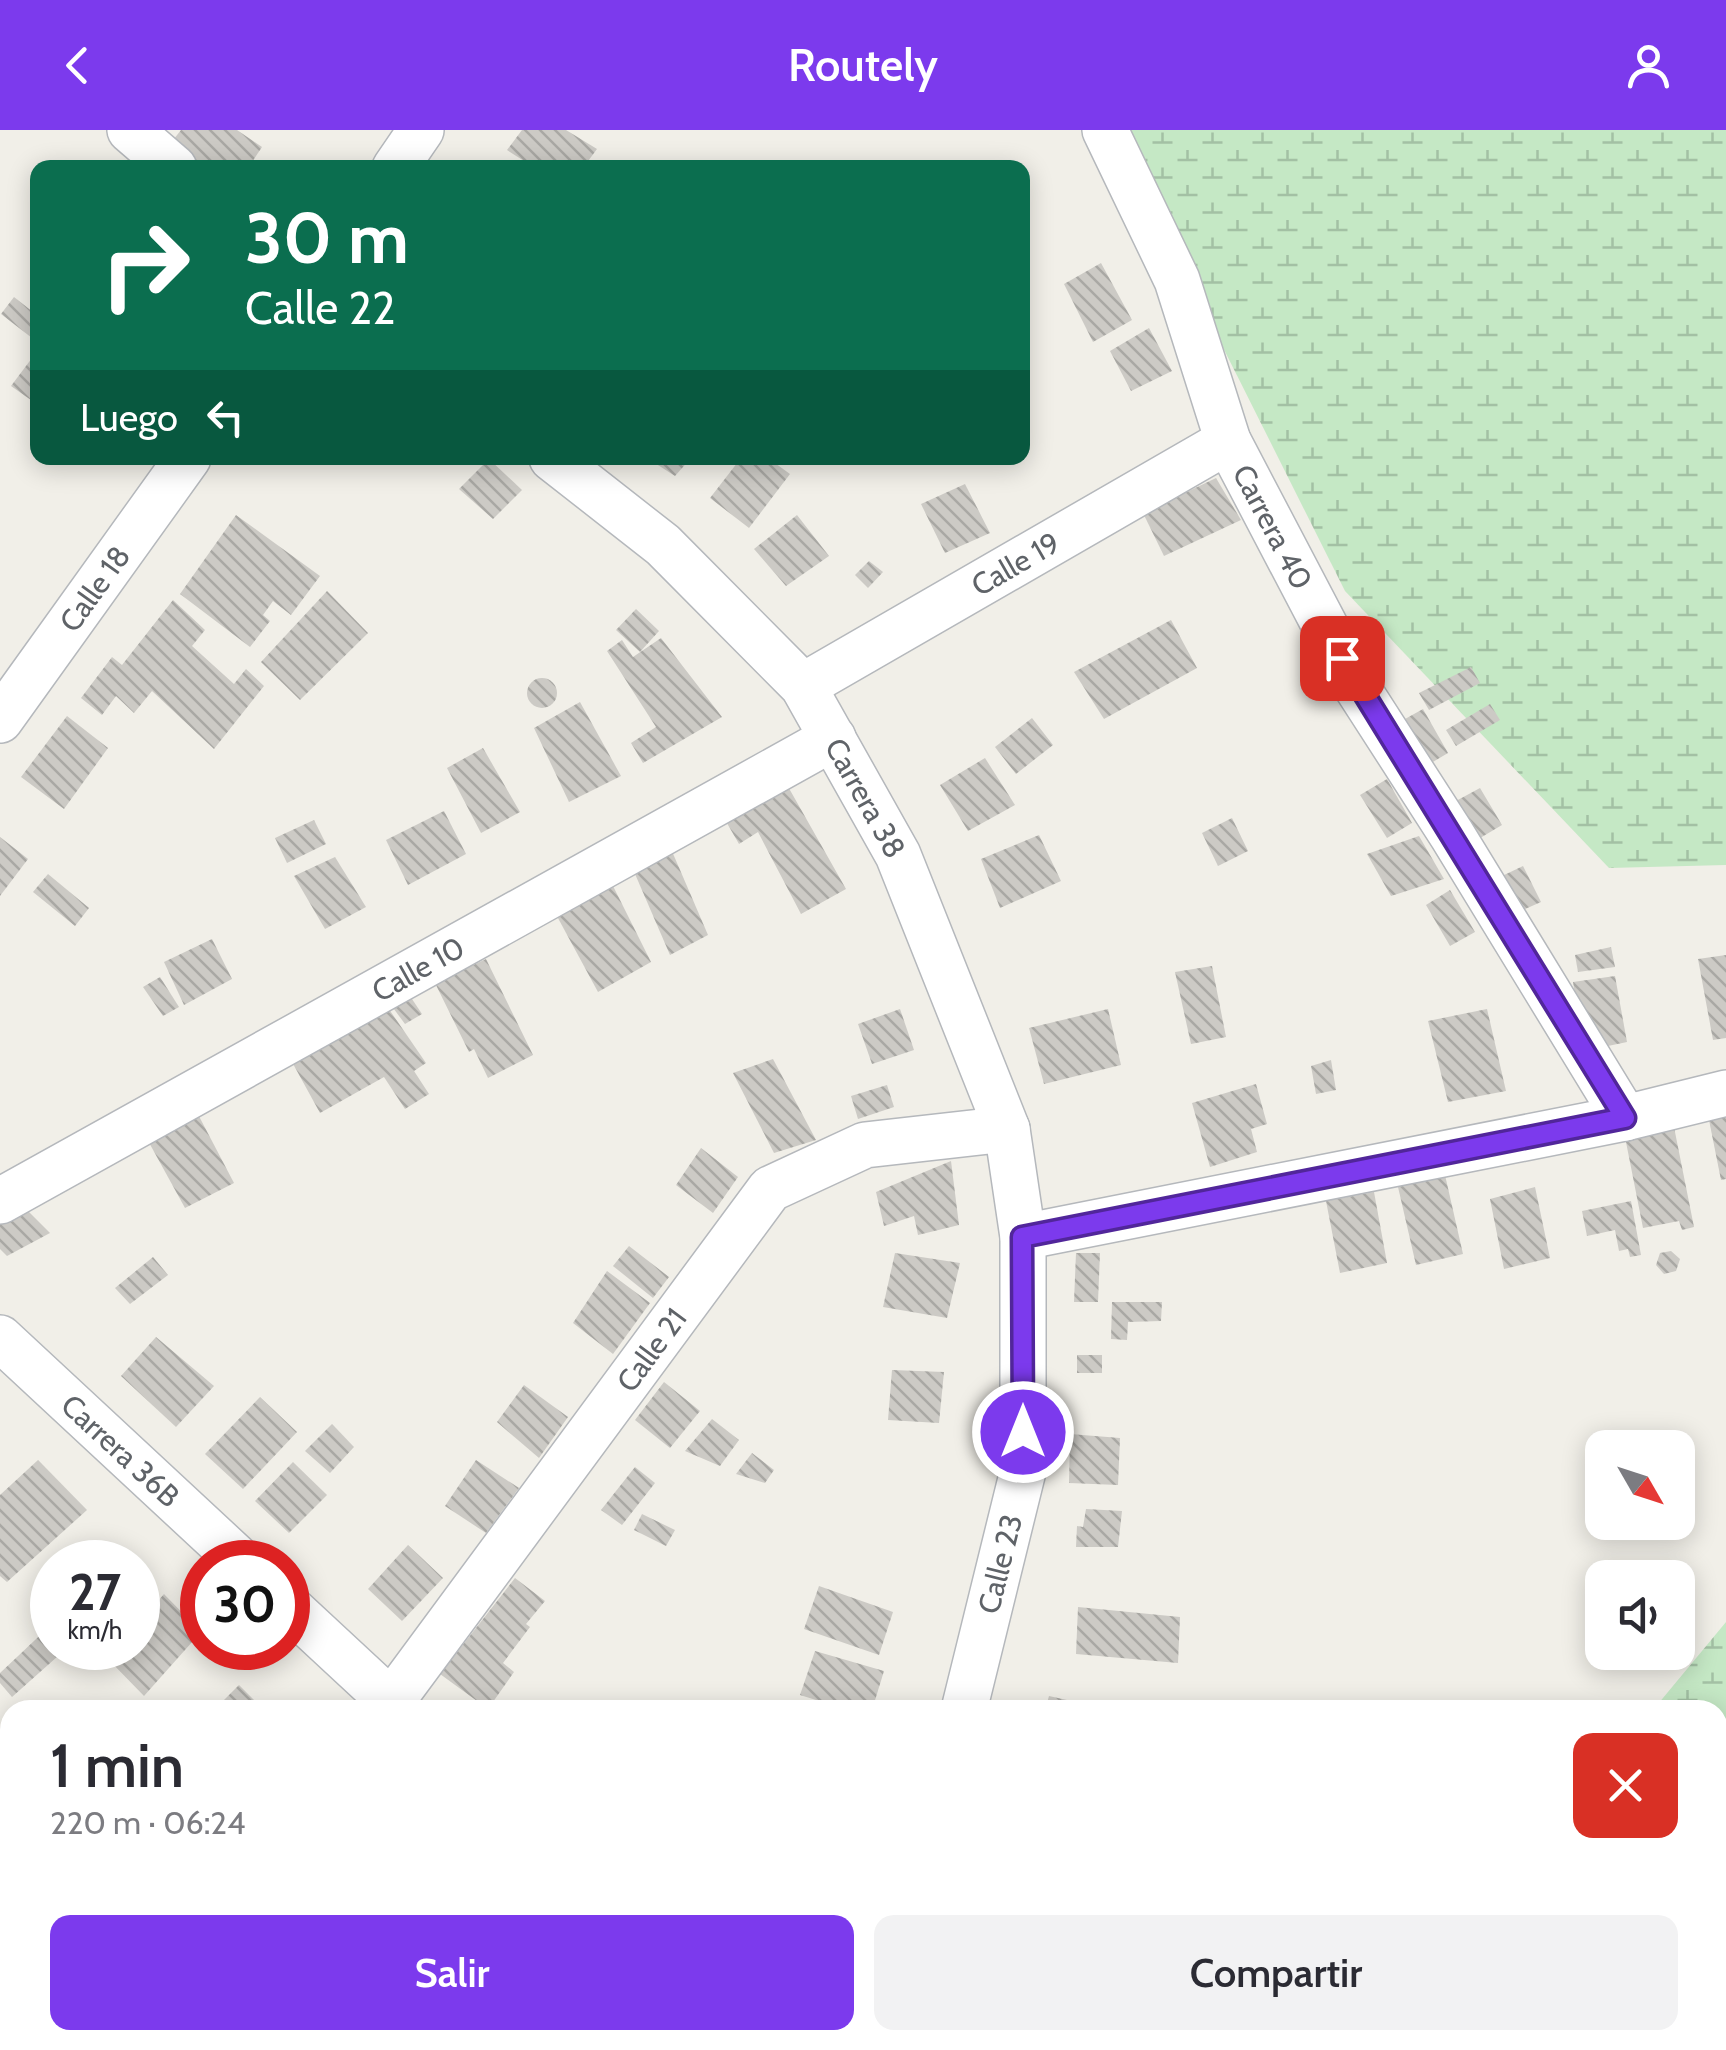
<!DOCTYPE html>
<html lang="es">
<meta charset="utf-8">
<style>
:root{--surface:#fff;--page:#f2f2f3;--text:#2b2b33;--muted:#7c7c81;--accent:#7c3aed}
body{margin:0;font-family:Cabin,sans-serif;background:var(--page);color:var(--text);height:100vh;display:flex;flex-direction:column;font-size:38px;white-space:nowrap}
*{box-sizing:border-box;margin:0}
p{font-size:32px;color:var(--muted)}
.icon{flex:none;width:55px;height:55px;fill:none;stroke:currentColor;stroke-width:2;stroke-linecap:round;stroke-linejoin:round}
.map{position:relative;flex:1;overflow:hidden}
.sheet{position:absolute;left:0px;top:1570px;width:1728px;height:350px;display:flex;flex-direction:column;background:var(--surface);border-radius:30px 30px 0 0;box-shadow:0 5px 25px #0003}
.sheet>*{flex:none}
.hud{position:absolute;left:30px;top:30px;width:1000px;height:305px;border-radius:20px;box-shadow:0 5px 25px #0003;background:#0b6e4f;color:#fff;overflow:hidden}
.needle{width:65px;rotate:129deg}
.fabs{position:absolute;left:1585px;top:1300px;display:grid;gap:20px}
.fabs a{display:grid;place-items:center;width:110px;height:110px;border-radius:20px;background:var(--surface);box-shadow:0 5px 25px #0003;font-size:50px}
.speed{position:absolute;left:30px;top:1410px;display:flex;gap:20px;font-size:50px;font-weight:700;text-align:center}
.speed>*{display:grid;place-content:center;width:130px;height:130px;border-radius:50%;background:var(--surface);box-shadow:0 5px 25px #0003;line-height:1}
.speed small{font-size:25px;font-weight:400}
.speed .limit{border:15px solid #d22;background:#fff;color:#111}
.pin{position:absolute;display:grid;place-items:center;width:85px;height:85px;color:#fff;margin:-42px;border-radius:20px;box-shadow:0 5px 15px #0006}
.me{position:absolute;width:110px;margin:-55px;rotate:0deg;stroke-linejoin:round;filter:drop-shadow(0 0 8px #0008)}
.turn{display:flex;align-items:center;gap:35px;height:210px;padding:0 50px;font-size:45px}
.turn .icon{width:130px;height:130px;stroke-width:2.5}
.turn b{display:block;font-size:70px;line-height:85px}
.then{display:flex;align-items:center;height:95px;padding:0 50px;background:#0003;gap:20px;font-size:38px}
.round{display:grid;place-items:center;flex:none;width:105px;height:105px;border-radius:20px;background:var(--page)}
.overview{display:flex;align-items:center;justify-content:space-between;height:170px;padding:0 50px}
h1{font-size:60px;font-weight:600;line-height:75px}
.button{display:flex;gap:20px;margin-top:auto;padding:20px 50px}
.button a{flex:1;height:115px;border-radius:20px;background:var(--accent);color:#fff;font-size:40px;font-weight:600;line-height:115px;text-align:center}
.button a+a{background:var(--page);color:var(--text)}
header{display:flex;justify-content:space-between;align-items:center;height:130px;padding:0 50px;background:var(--accent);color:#fff;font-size:45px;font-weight:600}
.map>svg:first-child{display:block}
.wetland{fill:url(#wetland-marsh)}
.building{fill:url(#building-back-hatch)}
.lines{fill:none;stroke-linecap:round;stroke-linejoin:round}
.minor-casing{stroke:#b5b8bc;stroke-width:48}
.path{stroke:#9cc7a9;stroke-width:6;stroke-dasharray:10 5;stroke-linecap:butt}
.minor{stroke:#fff;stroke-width:45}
.route-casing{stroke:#51269a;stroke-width:25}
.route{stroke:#7c3aed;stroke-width:18}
.labels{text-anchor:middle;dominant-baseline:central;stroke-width:9;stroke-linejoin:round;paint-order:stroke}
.street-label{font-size:30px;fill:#5f6368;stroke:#fff}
</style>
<header><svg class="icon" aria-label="back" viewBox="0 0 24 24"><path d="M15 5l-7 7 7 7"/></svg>Routely<svg class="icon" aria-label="person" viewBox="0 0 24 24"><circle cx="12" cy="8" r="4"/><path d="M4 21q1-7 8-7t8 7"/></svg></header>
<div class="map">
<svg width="1726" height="1920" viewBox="0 0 1726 1920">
<defs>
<pattern id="wetland-marsh" width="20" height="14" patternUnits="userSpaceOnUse" patternTransform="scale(2.5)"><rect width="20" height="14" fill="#c5e8c5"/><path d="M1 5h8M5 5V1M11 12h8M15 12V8" fill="none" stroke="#a3c0a4"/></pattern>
<pattern id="building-back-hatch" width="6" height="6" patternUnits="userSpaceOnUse" patternTransform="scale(2.5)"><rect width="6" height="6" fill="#cccac5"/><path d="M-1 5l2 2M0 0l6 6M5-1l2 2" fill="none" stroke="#a9a8a4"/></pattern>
</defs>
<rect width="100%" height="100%" fill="#f1efe8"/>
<g class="wetland">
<path d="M1114 0H1726V735L1609 738 1345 461Z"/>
<path d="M1726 1492V1920H1443L1435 1910H1718V1580H1653Z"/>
</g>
<g class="building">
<path d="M181 0H237L262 17 248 38H203L170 14Z"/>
<path d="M522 0H566L597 19 583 38H535L507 20Z"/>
<path d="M1101 133 1132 190 1093 212 1064 154Z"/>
<path d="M14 167 38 186V201L32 208 1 184Z"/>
<path d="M1149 198 1172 241 1131 261 1110 221Z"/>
<path d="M38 220V275L11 256Z"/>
<path d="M647 328H691L675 346Z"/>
<path d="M741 328H768L790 344 749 398 710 368Z"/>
<path d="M489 329 522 360 493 389 459 359Z"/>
<path d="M1216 348 1241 390 1164 426 1143 383Z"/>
<path d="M965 354 990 403 945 423 921 374Z"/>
<path d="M236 385 320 446 291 485 273 471 263 485 270 491 250 517 180 464Z"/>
<path d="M797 385 829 426 786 456 754 419Z"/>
<path d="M869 431 883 442 868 458 855 445Z"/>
<path d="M327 461 368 503 300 570 261 532Z"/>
<path d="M173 470 205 500 192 516 234 554 246 539 264 556 214 619 152 561 134 583 116 566 102 585 81 568 112 527 122 535Z"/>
<path d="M636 479 659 501 640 522 616 500Z"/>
<path d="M1171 490 1197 538 1104 589 1074 542Z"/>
<path d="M661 508 722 587 643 633 631 613 656 597 607 521 622 510 633 527Z"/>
<path d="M1471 537 1480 553 1429 580 1419 563Z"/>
<circle cx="542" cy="563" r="15"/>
<path d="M580 572 621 646 569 672 534 598Z"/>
<path d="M1490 574 1500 590 1456 616 1446 600Z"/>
<path d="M1423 579 1448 623 1421 639 1396 594Z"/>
<path d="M67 586 108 618 64 679 21 647Z"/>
<path d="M1032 588 1053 615 1016 644 995 617Z"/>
<path d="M483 618 520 682 481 703 447 638Z"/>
<path d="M985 628 1015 675 968 701 940 655Z"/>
<path d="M1387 649 1412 693 1387 708 1360 665Z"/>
<path d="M786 653 846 759 801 784 758 702 739 714 724 688Z"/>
<path d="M1480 658 1502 695 1465 717 1443 678Z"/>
<path d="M444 681 466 724 408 755 386 710Z"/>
<path d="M1232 688 1248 721 1218 736 1202 703Z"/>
<path d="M314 690 326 714 287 733 275 708Z"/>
<path d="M1039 705 1061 751 1000 778 981 729Z"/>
<path d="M1419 706 1444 749 1391 766 1367 724Z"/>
<path d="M0 707 28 729 0 766Z"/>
<path d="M671 719 708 805 670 825 632 737Z"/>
<path d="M335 727 366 777 325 799 294 746Z"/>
<path d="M1523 736 1541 772 1518 782 1500 747Z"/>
<path d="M48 744 89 778 75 796 33 762Z"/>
<path d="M609 748 651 832 598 862 552 777Z"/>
<path d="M1450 760 1475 802 1450 816 1426 775Z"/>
<path d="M212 809 232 849 184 875 164 832Z"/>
<path d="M1611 817 1615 837 1578 842 1575 825Z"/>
<path d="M1726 825V908L1713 910 1698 829Z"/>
<path d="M486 829 533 925 488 948 474 919 469 922 435 853Z"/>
<path d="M1212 836 1226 907 1191 914 1175 842Z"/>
<path d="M1615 846 1627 912 1584 921 1573 852Z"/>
<path d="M160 847 179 877 163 886 143 857Z"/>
<path d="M404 857 422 884 405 894 385 867Z"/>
<path d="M382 869 426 933 414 941 429 964 405 979 384 947 320 983 286 921Z"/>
<path d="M900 879 914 920 872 934 858 894Z"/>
<path d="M1108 879 1121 935 1044 954 1029 898Z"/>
<path d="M1487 879 1506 961 1448 972 1428 891Z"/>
<path d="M773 929 816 1010 774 1023 733 943Z"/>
<path d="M1331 930 1336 960 1316 964 1311 936Z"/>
<path d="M1256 954 1267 994 1251 999 1257 1022 1210 1037 1192 973Z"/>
<path d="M887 955 894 977 858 989 851 966Z"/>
<path d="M191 971 234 1053 185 1078 141 998Z"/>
<path d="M1726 987V1049L1721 1050 1709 990Z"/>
<path d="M1674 997 1694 1097 1682 1100 1679 1091 1643 1098 1625 1007Z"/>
<path d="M701 1018 738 1047 713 1083 676 1055Z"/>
<path d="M951 1031 959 1095 918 1105 914 1086 884 1096 876 1062Z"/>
<path d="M1445 1045 1463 1124 1416 1135 1398 1057Z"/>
<path d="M1535 1057 1550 1128 1504 1139 1490 1069Z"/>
<path d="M1374 1062 1387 1133 1340 1143 1326 1071Z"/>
<path d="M16 1069 50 1103 7 1126 0 1119V1078Z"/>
<path d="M1631 1071 1641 1125 1630 1127 1628 1119 1619 1121 1615 1100 1587 1106 1582 1081Z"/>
<path d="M629 1116 669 1147 653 1168 613 1136Z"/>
<path d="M1671 1121 1680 1129 1676 1141 1664 1144 1656 1135 1660 1123Z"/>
<path d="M895 1123 960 1133 947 1188 883 1177Z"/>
<path d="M1076 1123H1100L1098 1172H1074Z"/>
<path d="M153 1127 168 1145 130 1174 115 1158Z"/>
<path d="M607 1141 650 1173 613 1224 573 1193Z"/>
<path d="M1112 1172H1162L1161 1191 1128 1192 1127 1210 1111 1209Z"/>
<path d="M156 1207 214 1256 176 1297 121 1246Z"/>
<rect x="1077" y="1225" width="25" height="18"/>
<path d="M892 1240 944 1242 939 1293 888 1290Z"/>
<path d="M664 1252 700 1281 670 1318 635 1290Z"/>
<path d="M524 1255 568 1287 539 1328 497 1292Z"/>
<path d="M260 1267 297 1302 243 1359 205 1324Z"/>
<path d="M712 1289 739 1310 720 1336 685 1321Z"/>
<path d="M332 1294 354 1317 330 1343 305 1321Z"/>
<path d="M1070 1304 1120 1308 1118 1355 1069 1353Z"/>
<path d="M752 1323 774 1340 765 1353 736 1344Z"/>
<path d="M38 1330 87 1380 7 1452 0 1446V1365Z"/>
<path d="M476 1330 519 1358 486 1403 445 1376Z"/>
<path d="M293 1332 327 1365 289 1403 255 1371Z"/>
<path d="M635 1337 655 1353 622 1395 601 1380Z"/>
<path d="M1086 1379 1122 1381 1118 1417H1076L1077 1396 1083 1397Z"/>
<path d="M642 1384 675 1400 666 1416 634 1400Z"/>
<path d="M109 1415 127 1432H88Z"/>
<path d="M408 1415 443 1448 402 1491 368 1459Z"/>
<path d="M515 1448 545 1471 526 1494 530 1497 503 1533 514 1542 488 1579 440 1544Z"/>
<path d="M819 1456 893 1482 879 1525 804 1499Z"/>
<path d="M164 1464 201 1502 144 1566 107 1528 116 1518H138V1494Z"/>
<path d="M1078 1477 1180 1487 1178 1533 1076 1524Z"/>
<path d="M52 1494V1518H67L12 1567 0 1553V1543Z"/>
<path d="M815 1521 884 1541 872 1580H848L800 1565Z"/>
<path d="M239 1555 264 1580H214Z"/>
<path d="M1049 1566 1103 1578V1580H1045Z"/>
<path d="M8 1752 10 1754V1811L0 1800V1759Z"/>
<path d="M179 1910H218L209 1920H193Z"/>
<path d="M593 1910H646L626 1920H593L589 1912Z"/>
<path d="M798 1910H842L834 1920H813Z"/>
</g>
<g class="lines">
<g class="minor-casing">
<g id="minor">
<path d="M130 0 174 38"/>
<path id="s1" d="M1105 0 1177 150 1228 311 1358 559 1452 705 1625 988"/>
<path d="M395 38 421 0"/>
<path id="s2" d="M552 328 663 415 803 556 898 725 1007 999 1023 1107V1341L964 1580"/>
<path id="s3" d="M803 556 1228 311"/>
<path id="s4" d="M0 590 188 328"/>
<path id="s5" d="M0 1071 833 608"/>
<path d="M1023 1107 1625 988 1726 963"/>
<path id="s6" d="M0 1208 241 1432"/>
<path d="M288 1476 400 1580"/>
<path id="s7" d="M385 1580 770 1059 865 1015 1007 999"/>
<path d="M85 1920 94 1910"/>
<path d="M741 1920 755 1910"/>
</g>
</g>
<path class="path" d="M935 1910 947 1920"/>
<use href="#minor" class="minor"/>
</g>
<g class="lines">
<g class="route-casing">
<path id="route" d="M1023 1302 1022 1107 1625 988 1342 528"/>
</g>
<use href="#route" class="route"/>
</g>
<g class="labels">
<g class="street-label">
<text stroke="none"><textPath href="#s1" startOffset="432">Carrera 40</textPath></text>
<text stroke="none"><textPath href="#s3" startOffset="245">Calle 19</textPath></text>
<text stroke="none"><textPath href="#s4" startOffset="162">Calle 18</textPath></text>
<text stroke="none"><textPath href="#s2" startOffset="468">Carrera 38</textPath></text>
<text stroke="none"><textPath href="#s5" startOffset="478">Calle 10</textPath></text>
<text stroke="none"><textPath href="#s7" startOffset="448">Calle 21</textPath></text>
<text stroke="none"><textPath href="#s6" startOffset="165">Carrera 36B</textPath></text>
<text transform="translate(1000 1434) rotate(-76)">Calle 23</text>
</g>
</g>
</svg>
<div class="fabs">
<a><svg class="needle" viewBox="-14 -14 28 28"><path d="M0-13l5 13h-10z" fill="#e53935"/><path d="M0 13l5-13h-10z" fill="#7c7c81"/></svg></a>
<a><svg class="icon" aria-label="sound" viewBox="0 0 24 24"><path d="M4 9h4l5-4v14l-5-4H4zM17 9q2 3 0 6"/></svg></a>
</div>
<div class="speed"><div>27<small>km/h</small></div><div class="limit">30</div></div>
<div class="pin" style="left:1342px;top:528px;background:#d93025"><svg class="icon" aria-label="arrive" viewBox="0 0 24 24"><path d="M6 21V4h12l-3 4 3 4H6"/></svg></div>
<svg class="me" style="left:1023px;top:1302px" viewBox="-20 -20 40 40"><circle r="17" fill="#7c3aed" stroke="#fff" stroke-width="3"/><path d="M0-11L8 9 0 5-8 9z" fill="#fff"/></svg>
<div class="hud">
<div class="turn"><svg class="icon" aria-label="right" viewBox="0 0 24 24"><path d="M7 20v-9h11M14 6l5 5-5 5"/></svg><div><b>30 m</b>Calle 22</div></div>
<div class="then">Luego<svg class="icon" aria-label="left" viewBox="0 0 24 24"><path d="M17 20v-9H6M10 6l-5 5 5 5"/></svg></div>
</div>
<section class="sheet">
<div class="overview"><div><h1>1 min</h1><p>220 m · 06:24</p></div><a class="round" style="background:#d93025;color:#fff"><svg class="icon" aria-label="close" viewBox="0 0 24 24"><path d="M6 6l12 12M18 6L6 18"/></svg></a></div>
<div class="button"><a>Salir</a><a>Compartir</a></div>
</section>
</div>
